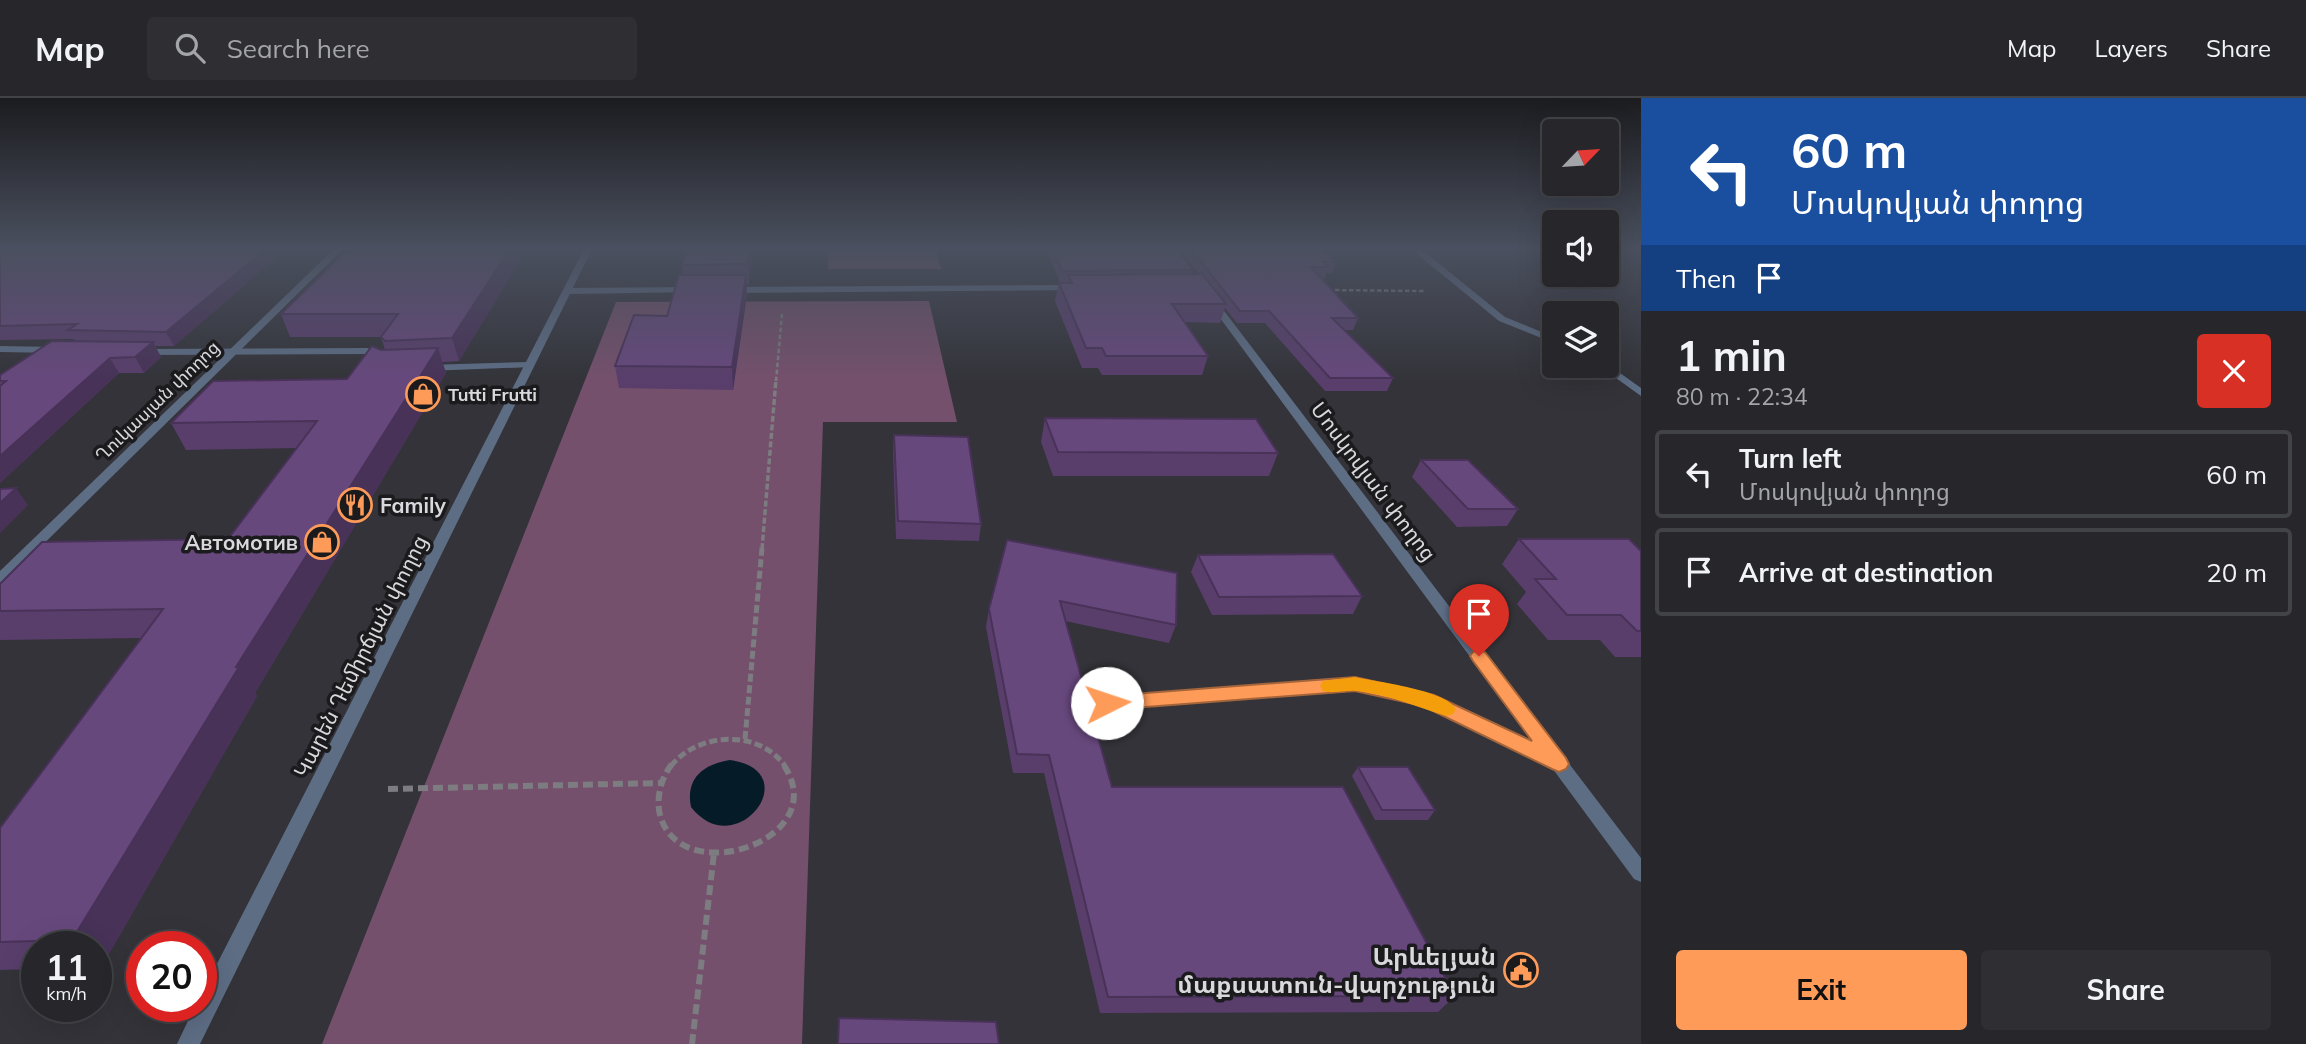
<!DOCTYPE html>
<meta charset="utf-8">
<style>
:root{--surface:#26262b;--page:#2e2e33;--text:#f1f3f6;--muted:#a4a5a9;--line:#424347;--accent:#fe9b59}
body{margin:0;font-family:Mulish,"Noto Sans Armenian",sans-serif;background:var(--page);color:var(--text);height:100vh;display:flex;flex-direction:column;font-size:26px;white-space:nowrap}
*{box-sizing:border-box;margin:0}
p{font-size:23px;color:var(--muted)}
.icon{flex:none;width:38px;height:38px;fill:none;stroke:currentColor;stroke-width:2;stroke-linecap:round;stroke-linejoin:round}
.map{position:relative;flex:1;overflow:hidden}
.side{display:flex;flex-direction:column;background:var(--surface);width:665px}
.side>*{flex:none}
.hud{background:#1a4fa0;color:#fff;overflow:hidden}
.needle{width:46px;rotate:65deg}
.tools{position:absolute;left:1542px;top:21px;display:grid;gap:14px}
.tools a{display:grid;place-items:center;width:77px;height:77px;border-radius:7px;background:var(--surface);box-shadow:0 7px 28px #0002,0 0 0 2px var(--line);font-size:35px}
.speed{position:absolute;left:21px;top:833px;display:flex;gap:14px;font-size:35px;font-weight:700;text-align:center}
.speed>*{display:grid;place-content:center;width:91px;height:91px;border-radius:50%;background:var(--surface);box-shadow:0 7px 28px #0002,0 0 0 2px var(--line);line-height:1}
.speed small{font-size:18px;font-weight:400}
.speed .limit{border:10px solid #d22;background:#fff;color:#111}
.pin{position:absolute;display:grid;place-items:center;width:60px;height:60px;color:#fff;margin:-72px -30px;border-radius:50% 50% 50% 0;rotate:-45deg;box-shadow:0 0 7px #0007}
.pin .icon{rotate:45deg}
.me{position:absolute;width:77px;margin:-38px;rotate:86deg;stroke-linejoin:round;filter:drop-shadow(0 0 5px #0008)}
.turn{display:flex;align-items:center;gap:24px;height:147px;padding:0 35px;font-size:32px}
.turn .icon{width:91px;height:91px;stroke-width:2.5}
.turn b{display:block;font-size:49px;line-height:60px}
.then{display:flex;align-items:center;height:66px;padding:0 35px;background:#0003;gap:14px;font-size:26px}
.round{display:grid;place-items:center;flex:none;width:74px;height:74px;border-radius:7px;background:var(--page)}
.summary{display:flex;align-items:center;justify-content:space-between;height:119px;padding:0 35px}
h1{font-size:42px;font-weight:700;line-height:52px}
.button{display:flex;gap:14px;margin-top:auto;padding:14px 35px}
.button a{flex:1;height:80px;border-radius:7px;background:var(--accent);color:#111;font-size:28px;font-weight:700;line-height:80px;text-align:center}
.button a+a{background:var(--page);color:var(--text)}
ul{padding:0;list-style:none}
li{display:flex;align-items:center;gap:21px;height:88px;margin:0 14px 10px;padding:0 21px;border:4px solid var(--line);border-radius:7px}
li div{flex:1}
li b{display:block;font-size:26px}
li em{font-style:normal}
header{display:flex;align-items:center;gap:42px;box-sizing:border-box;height:98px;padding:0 35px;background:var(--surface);border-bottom:2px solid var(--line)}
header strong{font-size:33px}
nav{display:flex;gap:38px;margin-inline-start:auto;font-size:24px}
.search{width:490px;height:63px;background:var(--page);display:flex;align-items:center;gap:18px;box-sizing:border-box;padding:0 24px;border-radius:7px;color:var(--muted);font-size:26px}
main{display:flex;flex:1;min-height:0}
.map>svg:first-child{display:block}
.green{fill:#75506c}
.water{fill:#051c28}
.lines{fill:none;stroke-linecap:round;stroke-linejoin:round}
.path-far3{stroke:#7c7c81;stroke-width:2.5;stroke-dasharray:4.5 2.5;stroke-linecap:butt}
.path-far2{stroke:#7c7c81;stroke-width:3.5;stroke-dasharray:6 2.5;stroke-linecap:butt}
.path-far1{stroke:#7c7c81;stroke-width:5;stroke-dasharray:8 3.5;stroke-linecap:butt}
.path{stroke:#7c7c81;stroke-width:6;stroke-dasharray:10 5;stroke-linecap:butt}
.service{fill:#5d6d84;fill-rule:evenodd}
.minor{fill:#5d6d84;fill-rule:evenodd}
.tertiary{fill:#5d6d84;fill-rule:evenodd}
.wall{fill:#593e6c}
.shaded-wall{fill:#483258}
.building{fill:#67487d;stroke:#483258;stroke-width:2}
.route{fill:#fe9b59;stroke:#a5653a;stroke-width:2}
.slow{fill:#f59e0b}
.labels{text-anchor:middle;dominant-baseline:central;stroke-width:7;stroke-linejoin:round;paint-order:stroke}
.far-poi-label{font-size:18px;font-weight:bold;fill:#d9d9dd;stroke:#1b1b1e;text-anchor:start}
.far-street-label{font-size:18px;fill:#d9d9dd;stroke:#1b1b1e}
.street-label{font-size:21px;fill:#d9d9dd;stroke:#1b1b1e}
.poi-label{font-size:21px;font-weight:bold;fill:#d9d9dd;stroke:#1b1b1e;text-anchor:start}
.near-poi-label{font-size:24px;font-weight:bold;fill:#d9d9dd;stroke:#1b1b1e;text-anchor:end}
</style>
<header>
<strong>Map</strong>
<div class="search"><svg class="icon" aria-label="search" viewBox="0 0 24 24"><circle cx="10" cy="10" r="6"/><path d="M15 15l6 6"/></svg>Search here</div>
<nav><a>Map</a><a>Layers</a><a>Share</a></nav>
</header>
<main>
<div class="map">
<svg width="1641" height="946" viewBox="0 0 1641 946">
<rect width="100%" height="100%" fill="#333339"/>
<g class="green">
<path d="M828 151H936L941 171H828Z"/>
<path d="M929 203 957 324H823L802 946H322L616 204Z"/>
</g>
<path class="water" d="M730 662C808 673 736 767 691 709 685 680 704 666 730 662Z"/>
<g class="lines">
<g class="path-far3">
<path d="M1328 192 1424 193"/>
<path d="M776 283 782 216"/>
</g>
<path class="path-far2" d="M762 451 776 281"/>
<g class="path-far1">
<path d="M745 641 762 450"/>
<path d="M671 668C698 634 759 631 785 668"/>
</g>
<g class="path">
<path d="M672 666C662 679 657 695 659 712 673 795 837 744 783 666"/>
<path d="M388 691 660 685"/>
<path d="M692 946 714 755"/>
</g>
<g class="service">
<path d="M1411 151H1421L1505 219 1554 239V245L1499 223Z"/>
<path d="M1075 187 1079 190 1078 192 728 195 724 192 728 189Z"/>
<path d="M694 189 697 190V194L567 196 563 193 567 190Z"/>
<path d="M0 248 56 249 61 252 56 255 0 254Z"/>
<path d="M368 250 383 263V267H375L365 256 139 257 134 254 139 251Z"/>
<path d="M529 264 534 267 533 269 426 273 421 270 426 267Z"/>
<path d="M1606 265 1641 290V298L1602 270 1601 268H1606Z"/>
<path d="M1355 580 1434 598 1564 660 1567 665 1564 670 1558 672 1552 670 1424 607 1355 592 1107 611 1101 609 1099 605 1101 601 1107 599Z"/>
</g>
<g class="minor">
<path d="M334 151H343L5 484 0 486V473Z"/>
<path d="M1212 200 1215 201 1641 760V784L1634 781 1209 205 1207 203Z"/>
</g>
<path class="tertiary" d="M584 151H592L200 946H177L195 908H201V897Z"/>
</g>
<g class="wall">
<path d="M0 151H286L174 248H155L161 259 144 275H119L0 385V277L75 243 74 241 0 242Z"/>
<path d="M348 151H527L459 263 442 264 446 275 255 595 257 598 102 868H96V849H37V871L0 872V730L142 540 0 542V486L228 441 297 350 186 352 171 325 347 281 381 252H385L381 239H290L281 216Z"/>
<path d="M687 151H753L749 186H747V197L733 292 619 290 615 268 667 218 683 177 682 167Z"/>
<path d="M1046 151H1177L1193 172 1192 176H1199L1179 151H1322L1336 164 1332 175H1326L1324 181H1321L1358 220 1353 232H1345L1393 280 1387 293H1325L1265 225H1237L1225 210 1220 225 1185 224 1208 258 1202 277H1102L1098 270H1082L1055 203 1059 185 1067 184H1060Z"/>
<path d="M1045 320 1278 355 1269 378H1053L1041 344Z"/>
<path d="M894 337 981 426 979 443 896 441 893 354Z"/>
<path d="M1421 362 1518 411 1507 428 1457 429 1412 379Z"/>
<path d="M1519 441 1641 453V559H1615L1600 542H1548L1517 506 1526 494 1502 466Z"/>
<path d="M1007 442 1176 527 1169 545 1065 523 1112 689 1455 898 1438 914 1100 915 1044 675H1013L986 529 989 511Z"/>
<path d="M1198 457 1362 498 1353 516 1212 517 1191 474Z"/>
<path d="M1358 669 1435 712 1428 722H1375L1352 678Z"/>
</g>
<g class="shaded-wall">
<path d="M266 151H286L174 248 166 234Z"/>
<path d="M510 151H527L459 263 452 240Z"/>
<path d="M750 151H753L749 186 748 166Z"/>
<path d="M746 177 747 197 733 292 732 269Z"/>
<path d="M153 244 161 259 144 275 135 259Z"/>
<path d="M438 250 446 275 255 595 257 598 102 868 96 863V849H80L72 842 236 569Z"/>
<path d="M110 260 119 275 0 385V358Z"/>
<path d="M16 390 28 407 0 435V405Z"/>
</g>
<g class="building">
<path d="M0 151H266L166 234 68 232 77 226 0 228Z"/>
<path d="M348 151H510L452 240 385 243 381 239 398 216H281Z"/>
<path d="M687 151H750L748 166 682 167Z"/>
<path d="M1053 151H1177L1193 172 1062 173Z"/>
<path d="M1191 151H1322L1336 164H1323L1328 169H1311L1358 220H1332L1393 280H1330L1269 213H1240Z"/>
<path d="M1202 176 1226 206H1172L1208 258H1106L1102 250H1086L1059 185H1072L1068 177Z"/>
<path d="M679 177H746L732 269 615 268 634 217 667 218Z"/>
<path d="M52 243 153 244 135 259 110 260 0 358V288L6 283H0V277Z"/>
<path d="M372 248 381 252 438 250 236 569H239L72 842 0 844V730L163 511 0 513V486L42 444 228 441 317 323 171 325 213 283 347 281Z"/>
<path d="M1045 320 1256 321 1278 355 1058 354Z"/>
<path d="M894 337 968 339 981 426 898 423Z"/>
<path d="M1421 362H1468L1518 411H1468Z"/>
<path d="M16 390 0 405V391Z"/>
<path d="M1519 441H1629L1641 453V533H1637L1621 517H1567L1535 481H1556Z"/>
<path d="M1007 442 1177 475 1176 527 1060 503 1112 689H1343L1455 898 1108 899 1049 657 1017 656 989 511Z"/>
<path d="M1333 456 1362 498 1219 499 1198 457Z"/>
<path d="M1358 669H1408L1435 712H1382Z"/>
<path d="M839 920 996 924 999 946H838Z"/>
</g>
<linearGradient id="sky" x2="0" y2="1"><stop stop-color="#1c1c1f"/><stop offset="0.53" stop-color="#4a505f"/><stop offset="1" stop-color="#4a505f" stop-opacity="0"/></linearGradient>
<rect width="1641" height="284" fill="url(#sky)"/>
<path class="route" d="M1479 552 1485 554 1566 660 1569 666 1566 671 1559 674 1552 671 1423 608 1355 593 1107 612 1100 610 1098 605 1100 600 1107 598 1355 579 1434 597 1532 643 1473 563 1470 558 1473 554Z"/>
<path class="slow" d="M1355 579C1377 584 1446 592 1456 611L1453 616 1446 618C1417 609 1387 596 1356 593 1345 592 1334 596 1323 593L1320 588 1323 583Z"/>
<defs>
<g id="shop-ring" transform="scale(1.75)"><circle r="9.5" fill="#1b1b1e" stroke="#fe9b59" stroke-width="1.5"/><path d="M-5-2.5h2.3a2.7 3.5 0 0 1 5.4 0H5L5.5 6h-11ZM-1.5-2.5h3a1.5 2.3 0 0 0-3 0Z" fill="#fe9b59"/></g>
<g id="restaurant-ring" transform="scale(1.75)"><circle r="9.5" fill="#1b1b1e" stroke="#fe9b59" stroke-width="1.5"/><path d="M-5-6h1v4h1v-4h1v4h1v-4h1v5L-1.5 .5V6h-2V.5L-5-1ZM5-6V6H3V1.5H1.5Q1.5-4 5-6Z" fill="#fe9b59"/></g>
<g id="civic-ring" transform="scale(1.75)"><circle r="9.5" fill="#1b1b1e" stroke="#fe9b59" stroke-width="1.5"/><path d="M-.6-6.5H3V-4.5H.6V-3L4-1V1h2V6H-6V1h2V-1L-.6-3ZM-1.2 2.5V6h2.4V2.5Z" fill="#fe9b59"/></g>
</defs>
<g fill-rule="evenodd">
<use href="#shop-ring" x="423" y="296"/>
<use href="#restaurant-ring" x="355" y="407"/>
<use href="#shop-ring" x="322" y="444"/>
<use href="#civic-ring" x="1521" y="872"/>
</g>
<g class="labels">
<g class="far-poi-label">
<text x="448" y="296">Tutti Frutti</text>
</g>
<g class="far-street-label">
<text transform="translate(157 303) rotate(-44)">Ղուկասյան փողոց</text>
</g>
<g class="street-label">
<text transform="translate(1374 383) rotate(53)">Մոսկովյան փողոց</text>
<text transform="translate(360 558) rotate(-63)">Կարեն Դեմիրճյան փողոց</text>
</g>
<g class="poi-label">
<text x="380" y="407">Family</text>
<text x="298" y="444" text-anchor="end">Автомотив</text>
</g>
<g class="near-poi-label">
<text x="1496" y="858">Արևելյան<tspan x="1496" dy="28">մաքսատուն-վարչություն</tspan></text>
</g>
</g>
</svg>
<div class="tools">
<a><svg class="needle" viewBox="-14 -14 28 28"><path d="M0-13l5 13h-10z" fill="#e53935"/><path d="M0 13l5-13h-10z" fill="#a4a5a9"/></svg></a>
<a><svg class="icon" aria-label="sound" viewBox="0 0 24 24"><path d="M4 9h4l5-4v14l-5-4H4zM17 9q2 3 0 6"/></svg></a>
<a><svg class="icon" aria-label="layers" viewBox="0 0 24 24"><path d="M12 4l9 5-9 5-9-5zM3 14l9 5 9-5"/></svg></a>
</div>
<div class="speed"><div>11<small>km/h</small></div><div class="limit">20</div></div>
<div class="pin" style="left:1479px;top:558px;background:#d93025"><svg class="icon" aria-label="arrive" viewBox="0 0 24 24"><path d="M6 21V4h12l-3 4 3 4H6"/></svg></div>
<svg class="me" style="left:1107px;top:605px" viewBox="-20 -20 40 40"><circle r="19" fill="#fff"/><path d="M0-13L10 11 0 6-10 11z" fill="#fe9b59"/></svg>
</div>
<section class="side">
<div class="hud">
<div class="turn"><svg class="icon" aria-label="left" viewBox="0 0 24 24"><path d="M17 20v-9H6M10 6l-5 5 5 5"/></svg><div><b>60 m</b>Մոսկովյան փողոց</div></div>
<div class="then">Then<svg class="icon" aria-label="arrive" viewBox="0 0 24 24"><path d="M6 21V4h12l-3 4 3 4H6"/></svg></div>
</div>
<div class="summary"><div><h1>1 min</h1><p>80 m · 22:34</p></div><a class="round" style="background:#d93025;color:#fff"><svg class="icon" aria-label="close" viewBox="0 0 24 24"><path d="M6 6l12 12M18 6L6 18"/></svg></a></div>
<ul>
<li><svg class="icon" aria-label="left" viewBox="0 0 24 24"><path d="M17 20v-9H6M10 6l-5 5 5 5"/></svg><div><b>Turn left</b><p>Մոսկովյան փողոց</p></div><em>60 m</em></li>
<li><svg class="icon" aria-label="arrive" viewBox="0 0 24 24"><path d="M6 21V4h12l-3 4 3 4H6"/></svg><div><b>Arrive at destination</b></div><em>20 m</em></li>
</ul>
<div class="button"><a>Exit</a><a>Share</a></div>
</section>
</main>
